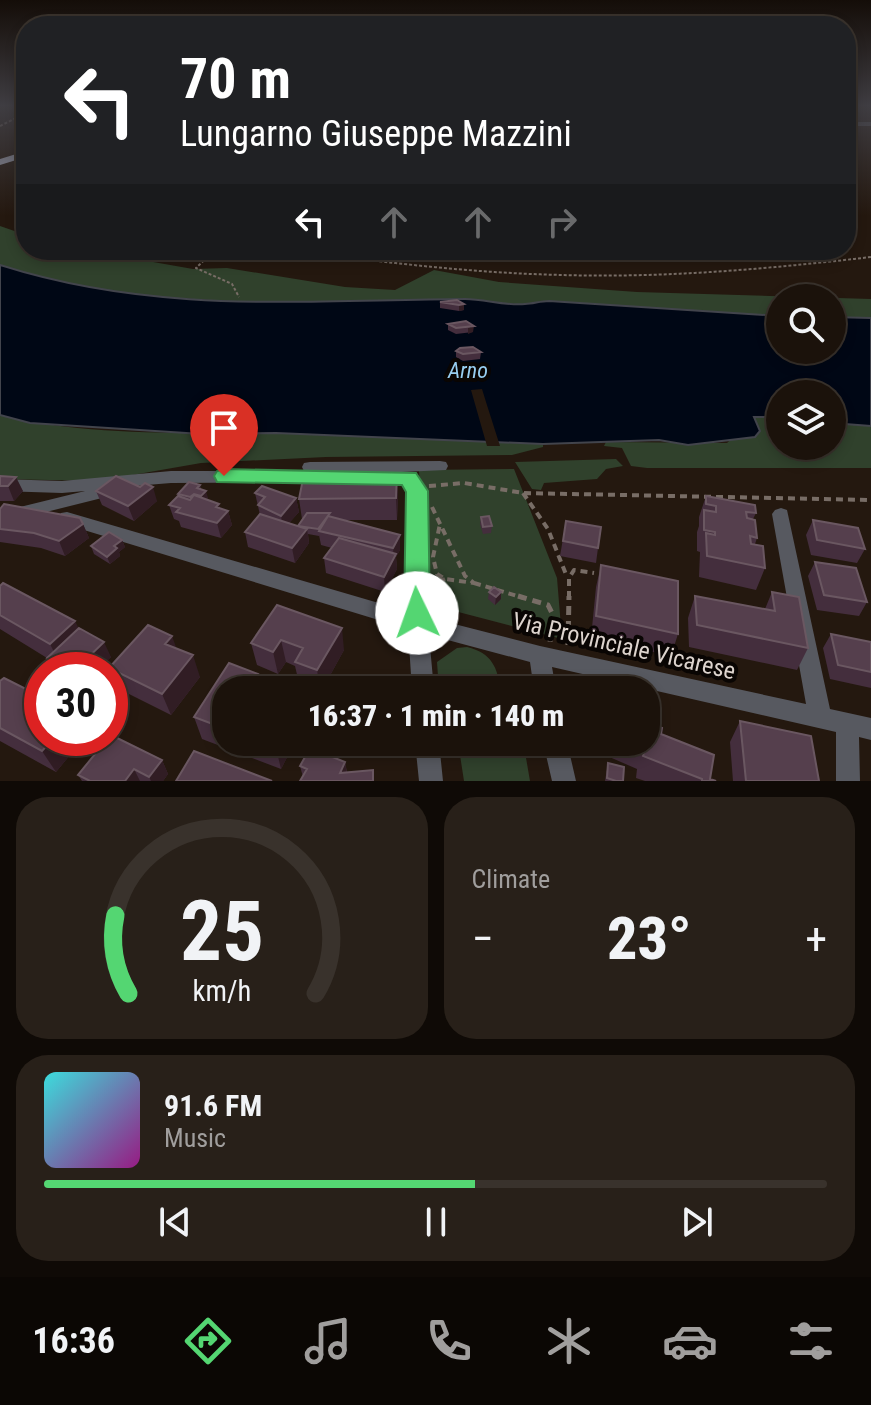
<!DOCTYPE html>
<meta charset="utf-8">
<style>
body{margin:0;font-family:"Roboto Condensed",sans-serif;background:#282019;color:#f1f3f6;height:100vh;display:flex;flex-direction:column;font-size:30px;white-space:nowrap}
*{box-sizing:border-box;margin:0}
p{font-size:26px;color:#a09e9d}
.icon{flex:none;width:44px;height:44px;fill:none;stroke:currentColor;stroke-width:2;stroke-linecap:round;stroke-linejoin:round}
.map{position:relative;height:781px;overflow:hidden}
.sheet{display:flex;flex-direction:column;gap:16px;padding:16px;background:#0f0a06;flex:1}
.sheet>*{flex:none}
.top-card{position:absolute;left:16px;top:16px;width:840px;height:244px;border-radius:32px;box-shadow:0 4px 12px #0003,0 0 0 2px #39322c;background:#202124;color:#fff;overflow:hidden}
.buttons{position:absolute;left:766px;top:284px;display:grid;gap:16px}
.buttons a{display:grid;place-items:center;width:80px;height:80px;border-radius:50%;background:#1b120b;box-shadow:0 4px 12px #0003,0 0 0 2px #39322c;font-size:40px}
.speed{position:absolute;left:24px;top:652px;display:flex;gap:16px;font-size:40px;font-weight:700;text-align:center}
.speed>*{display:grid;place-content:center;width:104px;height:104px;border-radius:50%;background:#1b120b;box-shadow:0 4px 12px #0003,0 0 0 2px #39322c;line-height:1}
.speed .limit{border:12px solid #d22;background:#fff;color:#111}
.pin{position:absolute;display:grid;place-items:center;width:68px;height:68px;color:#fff;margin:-82px -34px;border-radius:50% 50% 50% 0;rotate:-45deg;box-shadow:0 0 8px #0007}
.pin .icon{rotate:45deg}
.me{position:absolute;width:88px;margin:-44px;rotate:357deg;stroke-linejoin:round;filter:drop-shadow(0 0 6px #0008)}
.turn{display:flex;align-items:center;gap:28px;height:168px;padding:0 32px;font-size:36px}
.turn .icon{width:104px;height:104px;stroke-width:2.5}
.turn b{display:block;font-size:56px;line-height:68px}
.lanes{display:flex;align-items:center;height:76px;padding:0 32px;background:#0003;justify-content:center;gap:40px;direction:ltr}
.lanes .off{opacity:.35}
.big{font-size:60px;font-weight:800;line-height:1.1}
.sheet .card{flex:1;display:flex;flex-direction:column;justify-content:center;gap:12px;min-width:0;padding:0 28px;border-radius:32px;background:#282019}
.sheet .dial{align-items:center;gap:0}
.dial svg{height:208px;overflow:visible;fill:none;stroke:#39322c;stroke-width:7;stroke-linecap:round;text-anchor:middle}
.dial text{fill:#f1f3f6;stroke:none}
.song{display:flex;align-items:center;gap:24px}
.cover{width:96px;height:96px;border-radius:12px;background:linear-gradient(135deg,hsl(180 70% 55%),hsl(310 70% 35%))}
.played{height:8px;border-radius:4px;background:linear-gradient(90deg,#54d672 55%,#39322c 55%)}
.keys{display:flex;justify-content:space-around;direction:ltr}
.heat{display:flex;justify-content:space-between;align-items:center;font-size:44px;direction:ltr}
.sheet .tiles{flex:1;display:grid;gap:16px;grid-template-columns:1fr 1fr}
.card:last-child{grid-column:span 2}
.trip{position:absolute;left:212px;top:676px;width:448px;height:80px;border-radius:32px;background:#1b120b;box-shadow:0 4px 12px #0003,0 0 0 2px #39322c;font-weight:800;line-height:80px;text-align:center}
.tab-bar{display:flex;height:128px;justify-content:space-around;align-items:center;background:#0b0704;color:#a09e9d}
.tab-bar .icon{width:56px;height:56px}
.tab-bar .selected{color:#54d672}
.tab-bar b{font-size:36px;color:#f1f3f6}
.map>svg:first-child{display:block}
.green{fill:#30412c}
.water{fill:#000715;stroke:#42444c;stroke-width:2}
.pier{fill:#24180f}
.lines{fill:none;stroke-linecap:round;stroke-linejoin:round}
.path-far2{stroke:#786d66;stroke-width:2;stroke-dasharray:3 2;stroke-linecap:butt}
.path-far1{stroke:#786d66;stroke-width:4;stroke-dasharray:7 5;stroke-linecap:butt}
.path{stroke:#786d66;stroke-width:5;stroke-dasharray:9 6;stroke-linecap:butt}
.minor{fill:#575960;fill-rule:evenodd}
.major{fill:#9598a6;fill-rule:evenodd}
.wall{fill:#442e3d}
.shaded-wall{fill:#311d24}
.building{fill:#553f4d;stroke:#6a5761;stroke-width:2}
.route{fill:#54d672;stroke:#378b4a;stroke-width:2}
.labels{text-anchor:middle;stroke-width:8;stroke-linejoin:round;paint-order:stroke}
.water-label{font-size:22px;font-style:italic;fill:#98cef1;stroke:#090503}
.near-street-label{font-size:24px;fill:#ddd4ce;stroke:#090503}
</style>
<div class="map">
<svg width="871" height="781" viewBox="0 0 871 781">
<rect width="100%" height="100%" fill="#24180f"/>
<path class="green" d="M0 226 26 235V250L102 253 193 269 227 268 345 287 395 290 434 270 499 282 637 292 871 299V318L832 317V298H780V316L549 301 527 305 463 299 260 303 144 296 71 285 0 265Z
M0 415C85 436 186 433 274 433 363 434 453 440 543 444V447L512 455 326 457 201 463 98 481 0 479Z
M754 417H780V446H832V423L871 426V468H647L631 466 622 448 604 446 606 442 727 443Z
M616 459 623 466 606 469 597 479 544 483 541 490 532 489 515 462Z
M514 469 557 578 562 639 443 608C417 584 421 505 419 470Z
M467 647C492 653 497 667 501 690H439L437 662 457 648Z
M458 742H509L525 752 530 781H464Z"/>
<path class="water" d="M0 265C157 315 303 300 465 299 485 299 505 306 525 304 533 304 540 301 549 301L780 316V350H832V317L871 318V426L832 423V394H780V417H754L760 431 755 437 688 445 659 440 543 444 276 433 202 434 30 423 0 415Z"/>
<path class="pier" d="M482 389 486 402 500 446H487L471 390Z"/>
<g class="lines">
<path class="path-far2" d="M0 126 26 113
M215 250 196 268 232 284 239 297
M290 250C380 262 471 273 562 275 665 278 768 269 871 257"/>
<path class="path-far1" d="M429 486 464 483 523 493 871 500
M523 493 548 529 567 577
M432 507 465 576 474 583 445 579 437 574 433 557 440 524
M474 583 524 598
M430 585 445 579
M569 598V578L574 570 594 573"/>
<path class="path" d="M518 596 548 605 552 613 550 643
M568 645 569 596"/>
<path class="minor" d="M846 122H871V126H846Z
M440 461 446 462 448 466 446 470 402 472 414 474 425 491 424 583 427 617 540 646 806 704 772 514 775 510 781 508 787 510 830 709 871 718V740L859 737 860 781H836V732L552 667 556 690H534L530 662 429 635 434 690H412L408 629 61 523 58 518 61 513 67 512 406 611 404 583 409 491 403 483 374 479 372 475 374 472H329L331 476 329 480 323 482 171 483 110 488 112 492 110 496 26 517 20 515 17 511 20 507 85 491 62 493 0 491V479L62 481 171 471H304L302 467 304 463 310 462Z
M415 742H439L443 781H419Z
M543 742H567L576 781H552Z"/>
<path class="major" d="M26 151V157L0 165V159Z"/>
</g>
<path class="wall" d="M457 300 464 310 459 311 440 308V302Z
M466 321 473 332 456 334 448 330V324Z
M456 351 481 352 480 359 463 361 456 357Z
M0 476 23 491 14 501H0Z
M200 485 201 489 208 498 206 499 220 508 228 511 232 525 221 538 181 527 179 521 174 519 169 505 179 496 178 494Z
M140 487 157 501 134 521 102 505 96 491Z
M255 493 296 498 299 512 289 523 298 526 302 519 299 499 398 495 397 520H343L400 550 396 557 397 569 385 592 326 573 324 558 332 548 321 545 319 535V536L308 534 309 543 295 563 248 547 245 532 260 515Z
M706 496 756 513 753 519 757 538 755 544 765 568 756 590 699 577 700 552 697 551V532L699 526V517Z
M0 509 83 524 89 538 65 556 41 548 0 542Z
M481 517 492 526 491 533 483 534 480 524Z
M813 520 865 549 857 563 811 555 806 535Z
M566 521 598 548 596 563 560 556Z
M122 540 125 547 119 552 120 556 110 564 94 554 91 546Z
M815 562 867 602 859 616 817 610 808 576Z
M601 565 678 634 671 656 591 638 596 587Z
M0 586 79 628 111 657 97 670H54L47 658 0 629Z
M489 592 501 599 495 605 488 599Z
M772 592 808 648 797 670 689 647 688 618 695 596 765 609Z
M277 605 344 650 322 690H316L299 683 295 666 286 662 278 674 257 665 251 643Z
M831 634 871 642V688L830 679 823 648Z
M177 649 200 677 171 715 119 689 109 668Z
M229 663 258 674 262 690H226V742H295L281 769 202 739 194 717Z
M0 681 42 738H84L56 772 0 741Z
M740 721 819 781H733L730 742Z
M661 734 710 779 716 781H645L636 778 637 769 598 752 601 742H646Z
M162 760 168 774 163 781H82L78 775Z
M345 762 347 772 373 770 374 781H300L303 777 300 766Z
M608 763 623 781H605Z"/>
<path class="shaded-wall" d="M464 304V310L459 311V305Z
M474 326 473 332 468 334V328Z
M397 474 398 495 397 520 396 498Z
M16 477 23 491 14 501 8 486Z
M153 487 157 501 134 521 128 506Z
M206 491 208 498 203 503 201 496Z
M296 498 299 512 283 530 281 516Z
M219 504 222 517 228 511 232 525 221 538 217 523 216 507Z
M83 524 89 538 65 556 59 541Z
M307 529 309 543 295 563 292 548Z
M400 535V550L396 557 397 569 385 592 384 577 394 559 393 548Z
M122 540 125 547 119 552 120 556 110 564 107 557 114 546Z
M501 592V599L495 605 496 597Z
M75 621 86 643 61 666 50 644Z
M342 628 344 650 322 690H320L317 670Z
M172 636 180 658 165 644Z
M281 640 286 662 278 674 273 652Z
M104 642 111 657 97 670H75Z
M193 655 200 677 171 715 162 694Z
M258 674 262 690H249V689Z
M54 738H84L56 772 42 751Z
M279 742H295L281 769 276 748Z
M162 760 168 774 163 781H151L149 777Z
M345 762 348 781 340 773Z
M134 769 140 781H125Z"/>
<path class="building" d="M457 300 464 304 459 305 440 302Z
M466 321 474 326 456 328 448 324Z
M473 347 481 352 463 354 456 351 460 348Z
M304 474H397L396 498 299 499Z
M0 476 16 477 8 486H0Z
M116 476 140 487 145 483 153 487 128 506 96 491Z
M189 482 200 485 197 488 206 491 201 496 194 494 190 497 178 494Z
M262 486 296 498 281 516 258 505 265 497 255 493Z
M194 495 219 504 216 507 228 511 217 523 176 512 180 508 169 505 178 496 190 500Z
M706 496 755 505 756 513 746 512 747 518 755 520 757 538 750 536 751 544 763 546 765 568 707 556 706 533 715 535V532L704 530V510L716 512V506L706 504Z
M4 504 80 518 83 524 59 541 34 533 0 529V509Z
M307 513H330L318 529 298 526Z
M260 514 307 529 292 548 245 532Z
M328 516 400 535 393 548 319 531Z
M489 516 492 526 483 527 481 517Z
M813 520 858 528 865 549 817 540Z
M566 521 601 527 598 548 563 541Z
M109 532 122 540 114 546 117 548 107 557 91 546Z
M339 538 396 554 384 577 324 558Z
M815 562 856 568 867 602 824 595Z
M601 565 678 581V634L596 616Z
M3 583 75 621 50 644 0 615V586Z
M494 587 501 592 496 597 489 592Z
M772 592 799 597 808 648 697 625 695 596 775 611Z
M277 605 342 628 317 670 295 662 303 648 281 640 273 652 251 643Z
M148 625 172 636 165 644 193 655 162 694 109 668Z
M79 628 104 642 75 670H68L47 658Z
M831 634 871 642V672L838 665Z
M229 663 258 674 249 689 252 690H226V729L194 717Z
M4 678 42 697V738H54L42 751 0 728V681Z
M272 684 288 690H269Z
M740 721 811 736 819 781H746Z
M646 722 662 728 661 734 714 755 710 779 716 781H702V779L643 756 645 748 631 742H646Z
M111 735 162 760 149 777 134 769 125 781H90L78 775 108 738H110Z
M260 742H279L276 748Z
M310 748 345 762 340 773 373 770V781H300L307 769 300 766Z
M194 751 272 781H176Z
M608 763 624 767 623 781H616L607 778Z"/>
<linearGradient id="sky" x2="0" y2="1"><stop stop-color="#140d08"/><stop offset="0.49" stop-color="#3f3d42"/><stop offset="1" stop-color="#3f3d42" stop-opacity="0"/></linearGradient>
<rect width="871" height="216" fill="url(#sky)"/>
<path class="route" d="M224 469 416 473 428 491 430 613 426 621 417 624 408 621 404 613 406 492 402 485 217 482 214 476 217 471Z"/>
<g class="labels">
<g class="water-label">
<text x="468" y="378">Arno</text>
</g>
<g class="near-street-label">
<text transform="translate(624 646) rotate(13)" y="8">Via Provinciale Vicarese</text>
</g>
</g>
</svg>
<div class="buttons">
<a><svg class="icon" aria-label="search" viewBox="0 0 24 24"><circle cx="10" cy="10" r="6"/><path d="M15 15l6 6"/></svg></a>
<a><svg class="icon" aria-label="layers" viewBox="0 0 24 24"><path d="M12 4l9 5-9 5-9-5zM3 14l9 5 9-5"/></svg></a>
</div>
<div class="speed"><div class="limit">30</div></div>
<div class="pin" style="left:224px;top:476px;background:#d93025"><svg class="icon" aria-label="arrive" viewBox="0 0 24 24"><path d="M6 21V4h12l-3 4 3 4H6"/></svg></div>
<svg class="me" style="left:417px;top:613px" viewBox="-20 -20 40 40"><circle r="19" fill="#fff"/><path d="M0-13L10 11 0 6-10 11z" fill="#54d672"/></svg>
<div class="trip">16:37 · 1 min · 140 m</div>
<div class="top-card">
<div class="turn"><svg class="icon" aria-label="left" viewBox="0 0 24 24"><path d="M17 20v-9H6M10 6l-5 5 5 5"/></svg><div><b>70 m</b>Lungarno Giuseppe Mazzini</div></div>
<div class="lanes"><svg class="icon" aria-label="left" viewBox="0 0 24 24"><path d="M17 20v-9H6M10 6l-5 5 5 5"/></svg><svg class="icon off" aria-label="ahead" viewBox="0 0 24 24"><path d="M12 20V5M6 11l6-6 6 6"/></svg><svg class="icon off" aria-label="ahead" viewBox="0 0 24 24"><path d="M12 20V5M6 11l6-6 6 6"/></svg><svg class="icon off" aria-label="right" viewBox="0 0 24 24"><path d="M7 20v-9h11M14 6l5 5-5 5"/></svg></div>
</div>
</div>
<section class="sheet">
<div class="tiles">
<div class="card dial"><svg viewBox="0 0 100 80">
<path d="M14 69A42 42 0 1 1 86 69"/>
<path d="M14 69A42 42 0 0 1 9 39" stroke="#54d672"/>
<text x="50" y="56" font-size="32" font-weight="700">25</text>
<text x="50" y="72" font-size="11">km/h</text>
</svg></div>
<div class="card"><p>Climate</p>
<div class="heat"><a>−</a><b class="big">23°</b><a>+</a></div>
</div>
<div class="card">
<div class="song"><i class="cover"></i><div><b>91.6 FM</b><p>Music</p></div></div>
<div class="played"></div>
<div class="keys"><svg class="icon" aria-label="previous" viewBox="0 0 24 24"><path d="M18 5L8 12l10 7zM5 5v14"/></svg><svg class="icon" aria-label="pause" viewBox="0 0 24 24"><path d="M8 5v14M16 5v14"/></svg><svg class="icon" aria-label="next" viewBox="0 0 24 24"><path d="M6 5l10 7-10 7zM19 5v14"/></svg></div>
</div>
</div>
</section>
<nav class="tab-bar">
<b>16:36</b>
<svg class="icon selected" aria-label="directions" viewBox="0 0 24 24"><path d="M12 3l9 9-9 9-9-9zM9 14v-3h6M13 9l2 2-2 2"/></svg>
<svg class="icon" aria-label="music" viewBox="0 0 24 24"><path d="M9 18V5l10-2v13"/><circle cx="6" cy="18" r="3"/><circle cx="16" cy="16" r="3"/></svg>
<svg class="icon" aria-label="phone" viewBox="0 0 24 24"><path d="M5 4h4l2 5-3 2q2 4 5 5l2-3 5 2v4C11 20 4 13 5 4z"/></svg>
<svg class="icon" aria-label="climate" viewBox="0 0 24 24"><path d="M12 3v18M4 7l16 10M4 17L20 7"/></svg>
<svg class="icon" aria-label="car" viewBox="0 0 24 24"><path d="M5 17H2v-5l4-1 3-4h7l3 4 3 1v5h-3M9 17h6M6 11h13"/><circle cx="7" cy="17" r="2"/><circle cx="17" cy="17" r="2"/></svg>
<svg class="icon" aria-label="filters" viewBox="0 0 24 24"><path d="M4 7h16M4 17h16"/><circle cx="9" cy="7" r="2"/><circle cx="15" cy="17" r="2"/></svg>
</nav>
